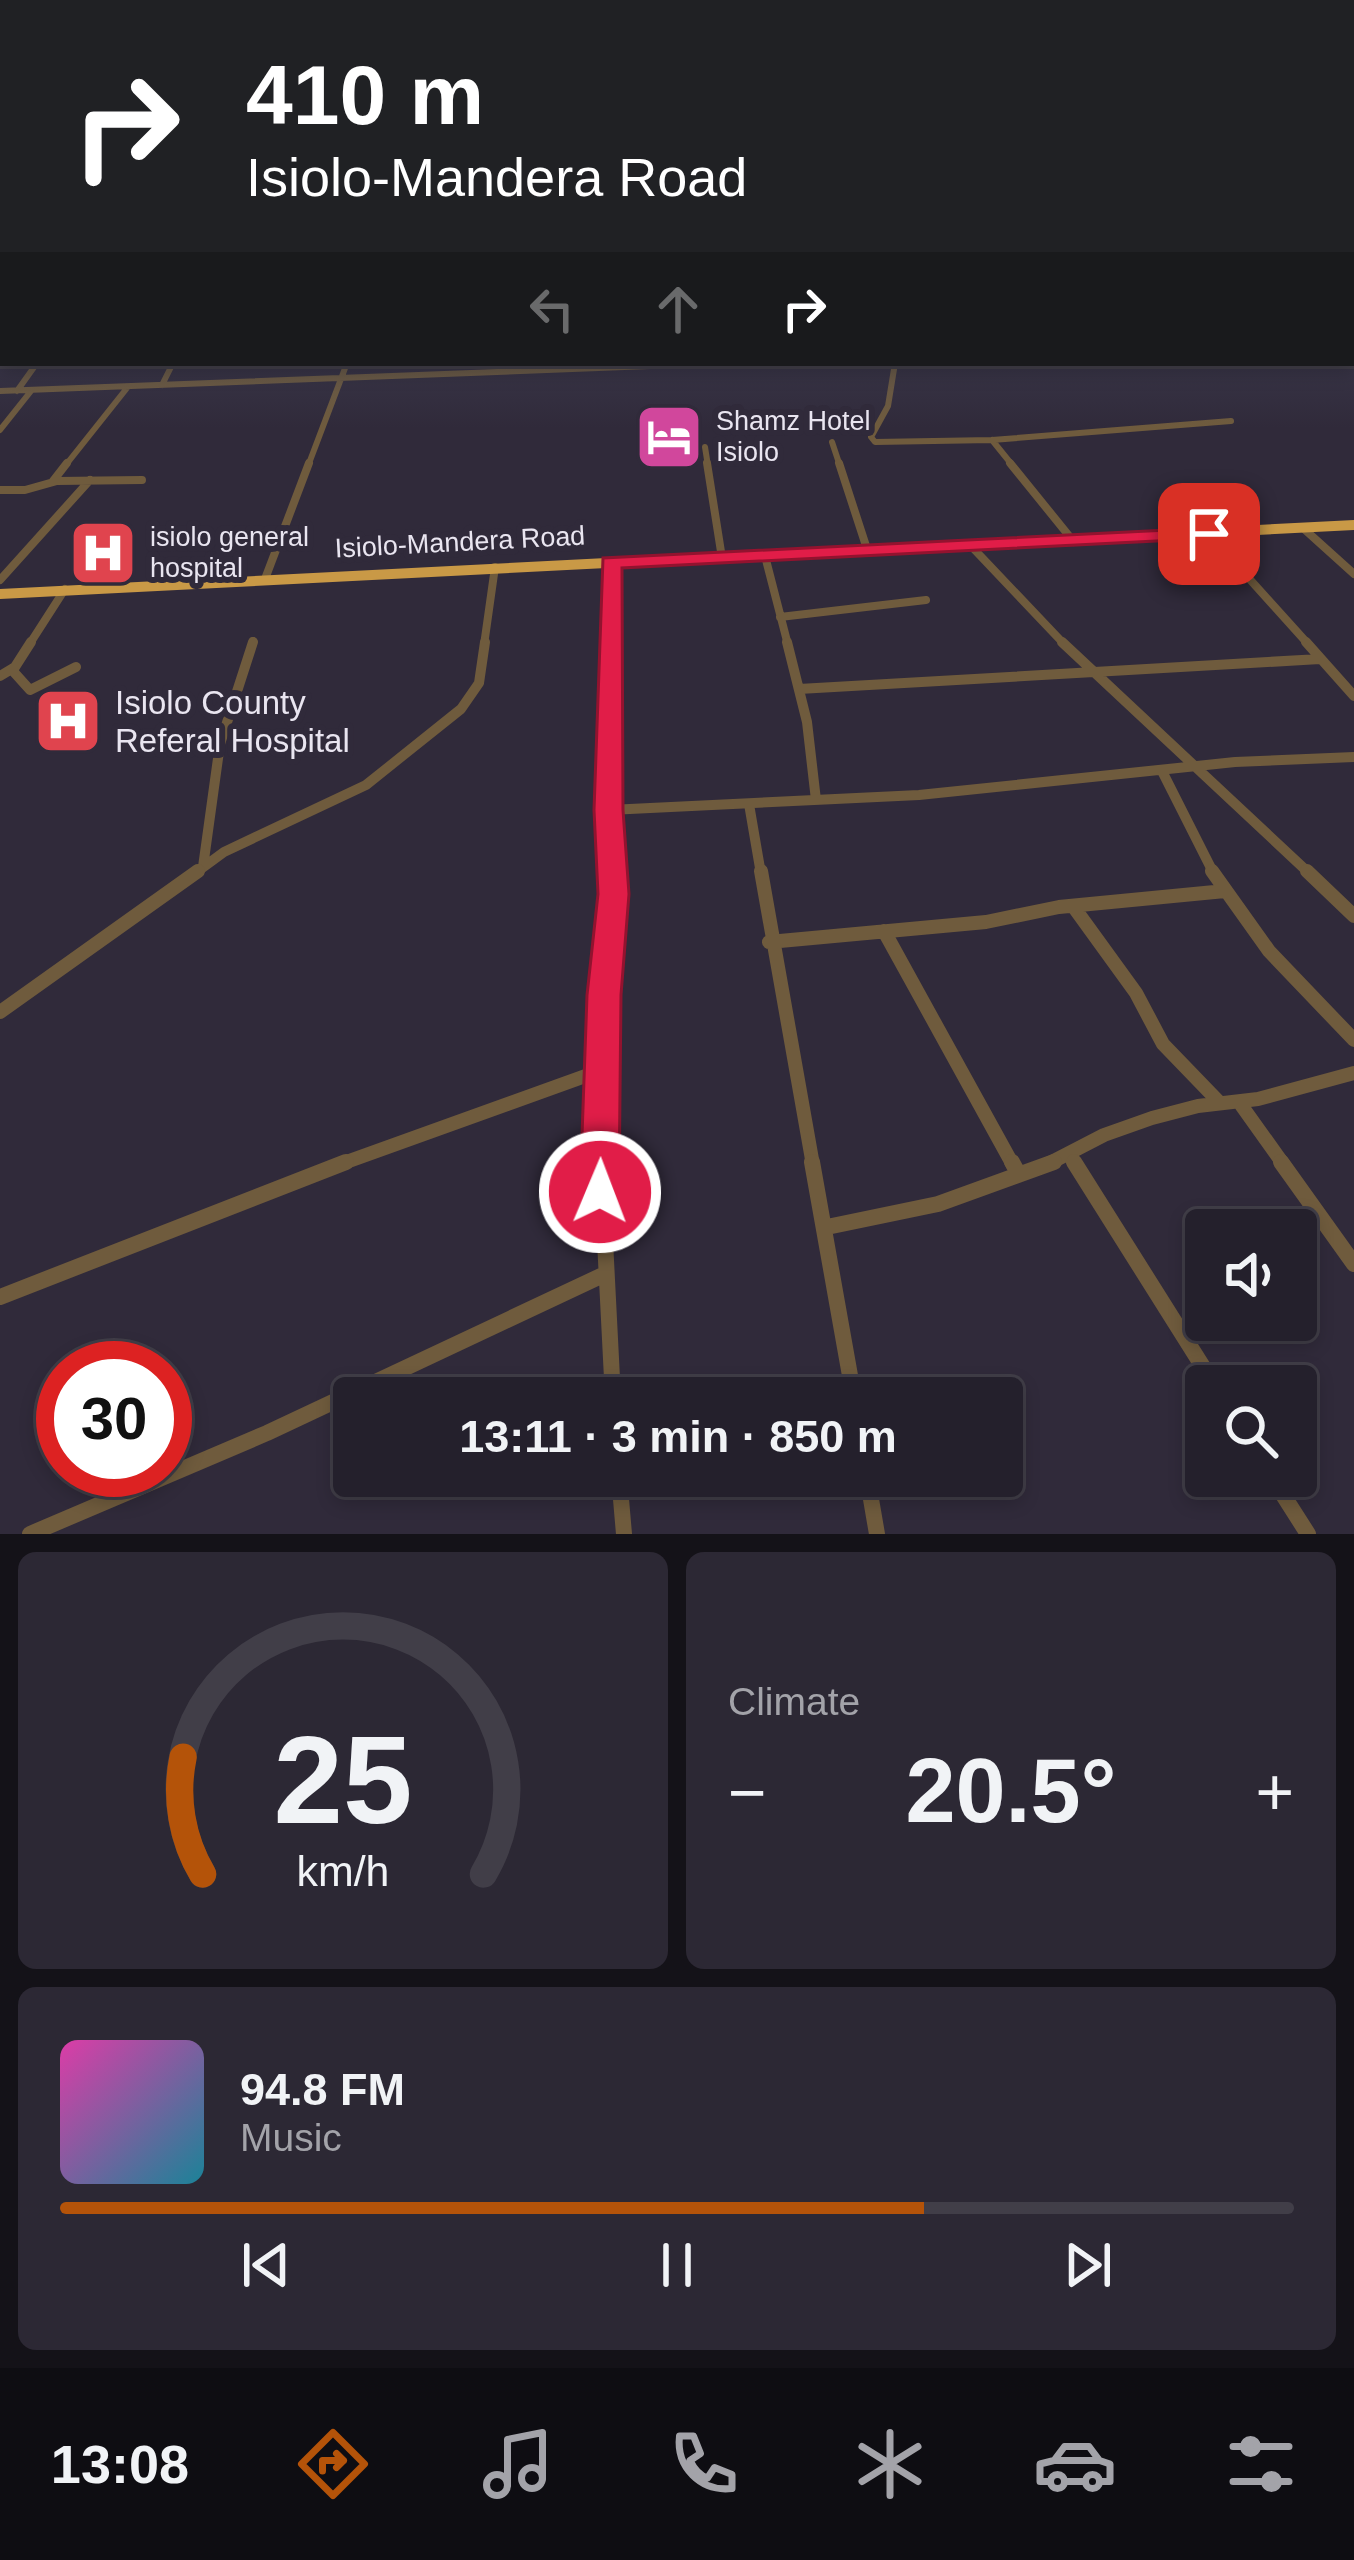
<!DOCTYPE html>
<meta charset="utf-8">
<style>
body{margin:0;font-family:Helvetica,sans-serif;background:#2c2834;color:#f1f3f6;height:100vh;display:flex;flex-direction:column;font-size:45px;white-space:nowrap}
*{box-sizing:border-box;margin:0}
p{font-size:39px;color:#a3a3a9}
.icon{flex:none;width:66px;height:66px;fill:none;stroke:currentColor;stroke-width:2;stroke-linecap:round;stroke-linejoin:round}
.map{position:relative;height:1534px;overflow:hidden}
.drawer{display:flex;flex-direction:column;gap:18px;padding:18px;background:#141218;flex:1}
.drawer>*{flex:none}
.banner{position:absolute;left:0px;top:0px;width:1356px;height:366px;box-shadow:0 6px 18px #0003,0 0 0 3px #413e48;background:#202124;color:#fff;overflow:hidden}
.tools{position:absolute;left:1185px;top:1209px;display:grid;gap:24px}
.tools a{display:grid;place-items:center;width:132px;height:132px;border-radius:12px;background:#24202c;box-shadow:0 6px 18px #0003,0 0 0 3px #413e48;font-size:60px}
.speed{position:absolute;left:36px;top:1341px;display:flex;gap:24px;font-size:60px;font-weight:700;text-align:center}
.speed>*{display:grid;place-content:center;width:156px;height:156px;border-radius:50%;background:#24202c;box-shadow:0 6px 18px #0003,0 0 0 3px #413e48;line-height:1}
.speed .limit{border:18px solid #d22;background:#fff;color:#111}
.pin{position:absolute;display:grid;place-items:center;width:102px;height:102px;color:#fff;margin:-51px;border-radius:24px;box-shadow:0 6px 18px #0006}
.me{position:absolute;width:132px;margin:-66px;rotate:1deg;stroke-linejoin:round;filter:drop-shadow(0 0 9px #0008)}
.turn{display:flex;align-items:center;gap:42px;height:252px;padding:0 48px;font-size:54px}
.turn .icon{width:156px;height:156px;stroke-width:2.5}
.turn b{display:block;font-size:84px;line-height:102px}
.lanes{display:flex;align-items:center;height:114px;padding:0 48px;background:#0003;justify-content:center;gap:60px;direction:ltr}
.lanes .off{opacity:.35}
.big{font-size:90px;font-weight:600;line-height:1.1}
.drawer .widget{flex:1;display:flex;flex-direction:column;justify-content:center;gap:18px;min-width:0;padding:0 42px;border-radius:18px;background:#2c2834}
.drawer .dial{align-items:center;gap:0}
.dial svg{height:312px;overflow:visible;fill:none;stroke:#413e48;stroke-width:7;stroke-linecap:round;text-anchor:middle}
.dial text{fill:#f1f3f6;stroke:none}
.song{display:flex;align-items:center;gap:36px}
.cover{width:144px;height:144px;border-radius:18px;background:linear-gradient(135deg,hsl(320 70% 55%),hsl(190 70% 35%))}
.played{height:12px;border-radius:6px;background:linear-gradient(90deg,#b45309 70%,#413e48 70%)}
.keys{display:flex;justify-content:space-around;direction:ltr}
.heat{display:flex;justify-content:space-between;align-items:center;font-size:66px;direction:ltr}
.drawer .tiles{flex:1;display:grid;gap:18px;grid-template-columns:1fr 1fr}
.widget:last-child{grid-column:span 2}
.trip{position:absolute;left:333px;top:1377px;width:690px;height:120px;border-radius:12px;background:#24202c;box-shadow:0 6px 18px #0003,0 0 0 3px #413e48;font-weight:600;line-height:120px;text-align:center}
.menu{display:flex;height:192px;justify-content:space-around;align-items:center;background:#0e0d12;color:#a3a3a9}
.menu .icon{width:84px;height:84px}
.menu .selected{color:#b45309}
.menu b{font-size:54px;color:#f1f3f6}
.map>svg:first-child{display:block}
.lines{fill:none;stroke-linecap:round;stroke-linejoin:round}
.street-far4{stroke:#6f5b3d;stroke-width:6}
.street-far3{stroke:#6f5b3d;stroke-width:8}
.street-far2{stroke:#6f5b3d;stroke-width:10}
.street-far1{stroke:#6f5b3d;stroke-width:14}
.street{stroke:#6f5b3d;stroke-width:16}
.highway{fill:#c99946;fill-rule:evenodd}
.route{fill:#e11d48;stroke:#92132f;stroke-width:3}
.labels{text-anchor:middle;stroke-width:12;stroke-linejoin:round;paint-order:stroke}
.far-poi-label{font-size:27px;fill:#e9e5f0;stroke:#302a3a;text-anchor:start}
.far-street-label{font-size:27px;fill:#e9e5f0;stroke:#302a3a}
.poi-label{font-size:33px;fill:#e9e5f0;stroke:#302a3a;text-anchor:start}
</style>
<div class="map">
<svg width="1354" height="1534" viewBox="0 0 1354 1534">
<rect width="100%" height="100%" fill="#302a3a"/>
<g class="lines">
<path class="street-far4" d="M895 363 888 406 871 437 875 442 992 440 1231 421
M162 385 173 363
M0 391 728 363
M17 391 37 363
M0 430 31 391
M992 440 1013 466
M832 442 840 466
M705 447 708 466
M65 466 127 388
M308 466 347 363"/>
<path class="street-far3" d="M707 463 722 558
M839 463 868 552
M1010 463 1074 542
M53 481 67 463
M0 490H25L57 481 142 480
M1303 528 1354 574
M1209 534 1309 645
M972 547 1065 645
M765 556 788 645
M265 579 309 463
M0 580 90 480
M780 617 926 600
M29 645 65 589
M252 645 253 641
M484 645 495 567
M610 645 611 562"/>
<path class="street-far2" d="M610 642 612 874
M787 642 807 722 816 800
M1062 642 1310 874
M1306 642 1354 696
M12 670 30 690 76 667
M0 676 15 667 31 642
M799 689 1320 659
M1163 773 1214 874
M749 804 761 874
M609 810 919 795 1235 762 1354 757
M203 867 220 744 253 642
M194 874 224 852 366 785 461 709 479 683 485 642"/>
<path class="street-far1" d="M761 871 813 1165
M1212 871 1269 951 1354 1040
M1307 871 1354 916
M1073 906 1136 993 1163 1044 1219 1102
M884 931 1013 1165
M769 942 986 922 1059 907 1225 891
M0 1012 198 871
M1239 1102 1284 1165
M1070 1156 1076 1165
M338 1165 602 1070
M601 1165 612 871
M1046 1165 1104 1135 1152 1118 1198 1106 1258 1099 1354 1073"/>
<path class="street" d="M601 1162 613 1398
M812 1162 854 1398
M1012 1162 1018 1173
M1074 1162 1215 1386
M1281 1162 1354 1264
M827 1227 938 1204 1054 1162
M0 1297 346 1162
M619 1476 624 1534
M867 1476 877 1534
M1271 1476 1308 1534
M30 1534 267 1433 603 1275"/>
<path class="highway" d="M1354 520V530L0 599V589Z"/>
</g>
<linearGradient id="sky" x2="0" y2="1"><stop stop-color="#1a1720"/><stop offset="0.5" stop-color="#484a60"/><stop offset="1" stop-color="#484a60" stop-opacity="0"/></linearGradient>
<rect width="1354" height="428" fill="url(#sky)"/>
<path class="route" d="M1209 528 1216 530V538L622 568 623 810 629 894 621 995 619 1192 614 1206 600 1212 586 1206 580 1192 587 995 598 894 594 810 603 558Z"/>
<defs>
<symbol id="hotel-square" viewBox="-11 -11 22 22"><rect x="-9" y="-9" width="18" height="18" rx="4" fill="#d1479c" stroke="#302a3a"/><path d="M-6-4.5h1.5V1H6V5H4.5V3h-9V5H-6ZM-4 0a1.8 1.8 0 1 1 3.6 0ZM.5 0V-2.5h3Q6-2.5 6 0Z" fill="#fff"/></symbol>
<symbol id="hospital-square" viewBox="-11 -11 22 22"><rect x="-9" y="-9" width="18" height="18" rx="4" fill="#e0444e" stroke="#302a3a"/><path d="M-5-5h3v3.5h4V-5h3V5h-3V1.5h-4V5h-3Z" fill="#fff"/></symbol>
</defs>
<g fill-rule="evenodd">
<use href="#hotel-square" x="631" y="399" width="76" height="76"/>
<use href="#hospital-square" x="65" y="515" width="76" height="76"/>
<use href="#hospital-square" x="30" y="683" width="76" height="76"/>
</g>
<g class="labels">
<g class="far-poi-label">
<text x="716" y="430">Shamz Hotel<tspan x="716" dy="31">Isiolo</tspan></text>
<text x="150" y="546">isiolo general<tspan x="150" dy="31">hospital</tspan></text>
</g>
<g class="far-street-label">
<text transform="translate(460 542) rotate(-3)" y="9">Isiolo-Mandera Road</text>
</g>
<g class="poi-label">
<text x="115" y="714">Isiolo County<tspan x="115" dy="38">Referal Hospital</tspan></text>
</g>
</g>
</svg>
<div class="tools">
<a><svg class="icon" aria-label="sound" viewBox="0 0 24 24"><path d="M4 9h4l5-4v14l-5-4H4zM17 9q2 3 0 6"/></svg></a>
<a><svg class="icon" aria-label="search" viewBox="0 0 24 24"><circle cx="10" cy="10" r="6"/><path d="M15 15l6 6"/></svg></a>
</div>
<div class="speed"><div class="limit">30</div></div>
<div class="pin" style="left:1209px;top:534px;background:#d93025"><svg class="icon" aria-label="arrive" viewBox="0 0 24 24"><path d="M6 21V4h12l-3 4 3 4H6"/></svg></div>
<svg class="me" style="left:600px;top:1192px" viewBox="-20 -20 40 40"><circle r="17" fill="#e11d48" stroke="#fff" stroke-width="3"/><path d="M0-11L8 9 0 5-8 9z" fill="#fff"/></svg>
<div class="trip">13:11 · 3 min · 850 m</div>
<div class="banner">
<div class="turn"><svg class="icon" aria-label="right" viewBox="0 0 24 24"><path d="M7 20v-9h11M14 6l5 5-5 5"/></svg><div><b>410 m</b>Isiolo-Mandera Road</div></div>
<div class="lanes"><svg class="icon off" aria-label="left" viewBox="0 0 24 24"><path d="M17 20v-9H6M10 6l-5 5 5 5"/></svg><svg class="icon off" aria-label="ahead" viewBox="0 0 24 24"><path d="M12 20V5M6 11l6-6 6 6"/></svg><svg class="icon" aria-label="right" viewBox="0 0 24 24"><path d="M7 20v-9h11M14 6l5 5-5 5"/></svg></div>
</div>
</div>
<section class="drawer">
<div class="tiles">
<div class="widget dial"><svg viewBox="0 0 100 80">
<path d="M14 69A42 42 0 1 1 86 69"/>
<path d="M14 69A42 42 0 0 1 9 39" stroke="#b45309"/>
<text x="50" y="56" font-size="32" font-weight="700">25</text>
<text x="50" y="72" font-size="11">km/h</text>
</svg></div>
<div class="widget"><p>Climate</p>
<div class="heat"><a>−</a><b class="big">20.5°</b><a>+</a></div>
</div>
<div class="widget">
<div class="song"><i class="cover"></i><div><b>94.8 FM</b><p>Music</p></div></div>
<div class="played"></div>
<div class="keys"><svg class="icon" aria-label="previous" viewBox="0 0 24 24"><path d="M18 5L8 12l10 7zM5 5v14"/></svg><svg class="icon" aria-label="pause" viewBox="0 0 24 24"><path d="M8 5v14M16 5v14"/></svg><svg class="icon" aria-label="next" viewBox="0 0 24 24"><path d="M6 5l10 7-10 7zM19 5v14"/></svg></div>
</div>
</div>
</section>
<nav class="menu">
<b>13:08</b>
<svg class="icon selected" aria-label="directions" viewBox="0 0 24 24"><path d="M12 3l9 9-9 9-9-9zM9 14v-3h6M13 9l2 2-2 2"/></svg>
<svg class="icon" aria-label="music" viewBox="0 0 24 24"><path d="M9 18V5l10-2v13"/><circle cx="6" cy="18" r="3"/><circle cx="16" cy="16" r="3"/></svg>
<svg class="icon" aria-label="phone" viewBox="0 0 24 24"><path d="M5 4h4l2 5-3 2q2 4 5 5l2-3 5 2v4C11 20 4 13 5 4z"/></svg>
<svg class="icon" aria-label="climate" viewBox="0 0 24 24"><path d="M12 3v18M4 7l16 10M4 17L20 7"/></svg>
<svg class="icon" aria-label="car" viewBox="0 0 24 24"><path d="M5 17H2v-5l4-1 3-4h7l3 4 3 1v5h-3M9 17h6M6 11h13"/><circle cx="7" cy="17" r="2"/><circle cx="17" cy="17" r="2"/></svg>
<svg class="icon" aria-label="filters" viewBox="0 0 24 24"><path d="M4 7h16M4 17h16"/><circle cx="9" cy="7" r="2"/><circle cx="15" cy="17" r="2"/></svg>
</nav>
